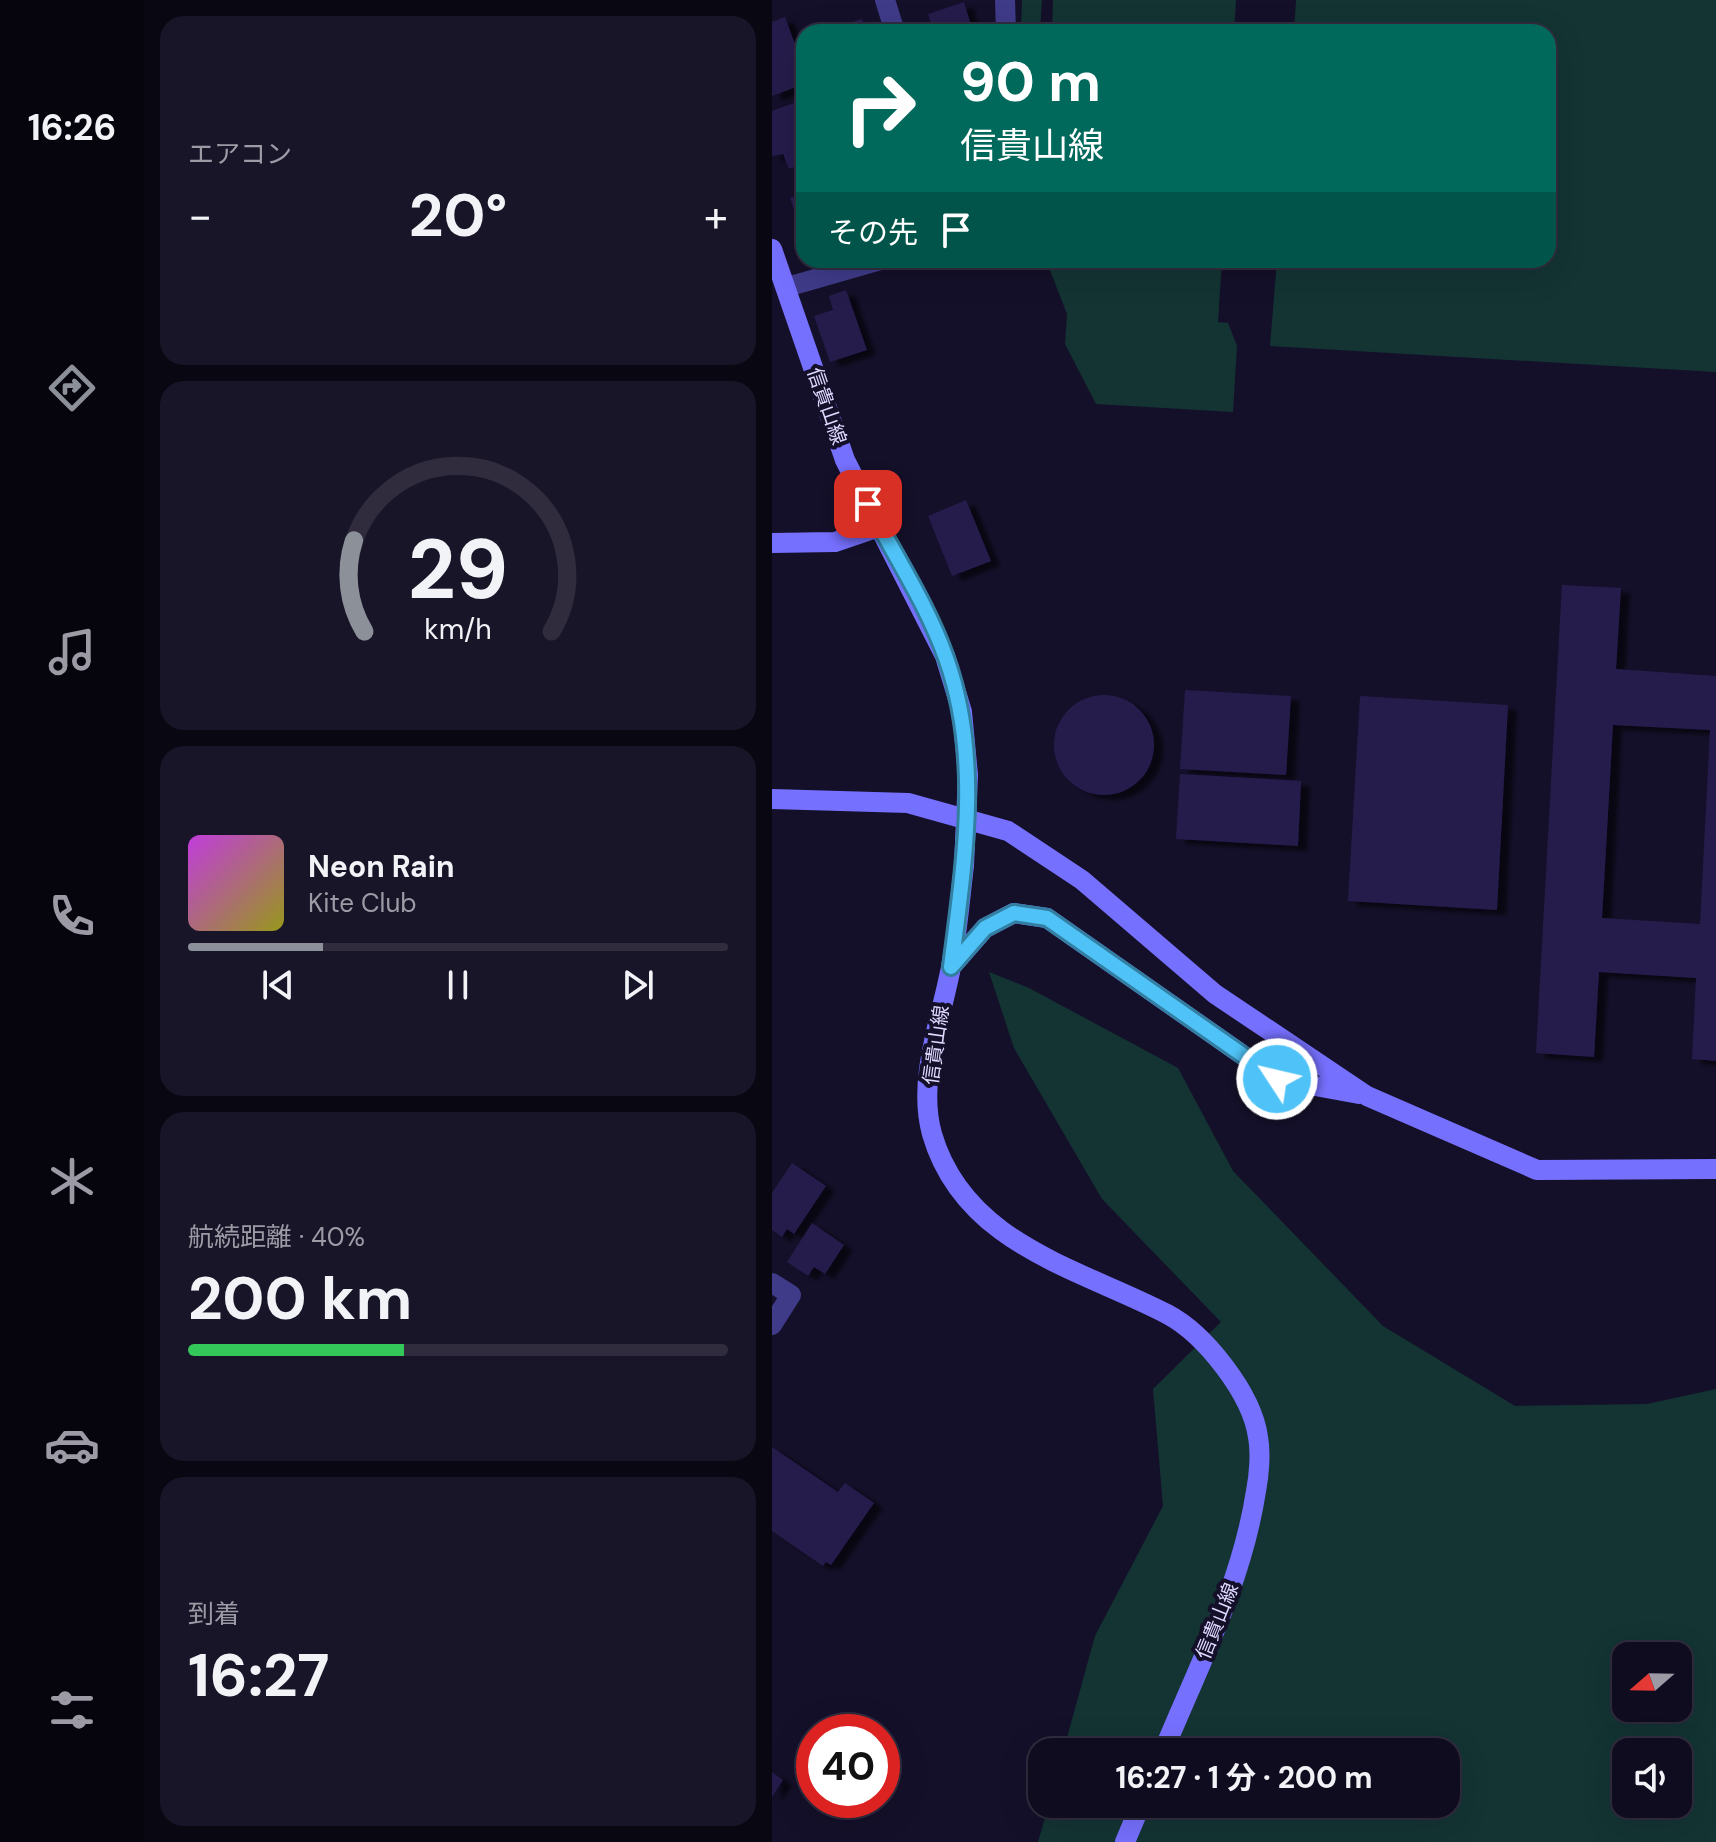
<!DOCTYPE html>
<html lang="ja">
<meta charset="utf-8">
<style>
body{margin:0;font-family:"DM Sans","Noto Sans JP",sans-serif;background:#191529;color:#f1f3f6;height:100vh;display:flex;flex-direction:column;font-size:30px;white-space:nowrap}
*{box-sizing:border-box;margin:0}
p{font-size:26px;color:#9c9ba5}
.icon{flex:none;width:44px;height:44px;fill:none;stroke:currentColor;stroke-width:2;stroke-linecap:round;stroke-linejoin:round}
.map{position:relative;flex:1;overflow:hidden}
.side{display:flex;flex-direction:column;gap:16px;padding:16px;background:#090712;width:628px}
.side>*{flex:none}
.guide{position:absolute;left:24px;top:24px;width:760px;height:244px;border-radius:24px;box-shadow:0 8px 32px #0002,0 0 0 2px #302c3e;background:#00695c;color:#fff;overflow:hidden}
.needle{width:52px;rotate:250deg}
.tools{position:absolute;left:840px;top:1642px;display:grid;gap:16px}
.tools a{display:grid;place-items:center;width:80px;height:80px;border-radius:16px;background:#100c20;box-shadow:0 8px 32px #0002,0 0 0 2px #302c3e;font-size:40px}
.speed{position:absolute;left:24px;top:1714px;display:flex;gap:16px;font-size:40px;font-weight:700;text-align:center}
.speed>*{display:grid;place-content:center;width:104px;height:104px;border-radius:50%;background:#100c20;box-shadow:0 8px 32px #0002,0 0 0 2px #302c3e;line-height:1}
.speed .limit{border:12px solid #d22;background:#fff;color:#111}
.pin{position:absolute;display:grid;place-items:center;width:68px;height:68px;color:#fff;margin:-34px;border-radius:16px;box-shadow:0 4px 12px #0006}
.me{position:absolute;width:88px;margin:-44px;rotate:305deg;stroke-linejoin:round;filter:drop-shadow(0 0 6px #0008)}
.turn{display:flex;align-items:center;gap:28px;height:168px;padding:0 32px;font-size:36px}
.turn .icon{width:104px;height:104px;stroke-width:2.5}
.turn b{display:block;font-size:56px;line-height:68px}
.then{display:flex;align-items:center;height:76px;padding:0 32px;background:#0003;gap:16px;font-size:30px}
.big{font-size:60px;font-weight:700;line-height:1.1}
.side .tile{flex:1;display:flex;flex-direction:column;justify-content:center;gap:12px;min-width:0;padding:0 28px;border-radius:24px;background:#191529}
.side .dial{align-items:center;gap:0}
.dial svg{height:208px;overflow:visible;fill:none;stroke:#302c3e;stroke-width:7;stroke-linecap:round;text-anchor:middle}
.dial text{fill:#f1f3f6;stroke:none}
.song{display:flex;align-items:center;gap:24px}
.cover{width:96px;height:96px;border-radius:12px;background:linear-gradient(135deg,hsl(290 70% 55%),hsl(60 70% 35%))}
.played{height:8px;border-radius:4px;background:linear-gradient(90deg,#8c9099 25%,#302c3e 25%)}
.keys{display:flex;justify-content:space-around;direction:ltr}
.heat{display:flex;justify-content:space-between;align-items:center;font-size:44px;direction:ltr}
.charge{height:12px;border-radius:6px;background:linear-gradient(90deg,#34c759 40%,#302c3e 0)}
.trip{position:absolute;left:256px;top:1738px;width:432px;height:80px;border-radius:24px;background:#100c20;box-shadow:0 8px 32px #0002,0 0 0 2px #302c3e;font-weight:700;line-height:80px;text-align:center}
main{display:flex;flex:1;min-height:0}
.dock{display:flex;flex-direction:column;width:144px;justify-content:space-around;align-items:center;background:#06050d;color:#9c9ba5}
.dock .icon{width:56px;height:56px}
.dock .on{color:#8c9099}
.dock b{font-size:36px;color:#f1f3f6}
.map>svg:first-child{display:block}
.green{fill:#133433;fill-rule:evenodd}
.building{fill:#261c4b;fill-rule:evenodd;filter:url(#shadow)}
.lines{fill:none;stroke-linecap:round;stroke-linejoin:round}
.street{stroke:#3f3b89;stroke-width:20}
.secondary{stroke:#7670ff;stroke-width:20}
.secondary-bridge{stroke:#7670ff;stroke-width:20}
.route-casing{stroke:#337fa1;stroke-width:20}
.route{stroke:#4fc3f7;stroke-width:14}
.labels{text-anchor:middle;stroke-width:8;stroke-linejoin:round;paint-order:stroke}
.street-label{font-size:20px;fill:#ded9ff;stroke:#15102a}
</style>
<main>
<nav class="dock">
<b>16:26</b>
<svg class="icon on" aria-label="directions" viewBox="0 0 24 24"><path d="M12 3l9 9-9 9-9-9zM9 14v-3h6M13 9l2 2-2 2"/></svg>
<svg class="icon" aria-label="music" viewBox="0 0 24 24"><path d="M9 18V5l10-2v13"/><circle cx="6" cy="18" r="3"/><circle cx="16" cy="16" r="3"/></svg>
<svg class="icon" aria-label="phone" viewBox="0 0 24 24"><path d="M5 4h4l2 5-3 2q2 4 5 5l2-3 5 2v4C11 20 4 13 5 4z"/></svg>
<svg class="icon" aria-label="climate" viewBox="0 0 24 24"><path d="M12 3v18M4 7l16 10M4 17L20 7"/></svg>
<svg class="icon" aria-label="car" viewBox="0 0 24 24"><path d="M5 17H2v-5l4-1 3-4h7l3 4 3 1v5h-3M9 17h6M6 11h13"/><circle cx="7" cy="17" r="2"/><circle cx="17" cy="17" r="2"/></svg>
<svg class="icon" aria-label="filters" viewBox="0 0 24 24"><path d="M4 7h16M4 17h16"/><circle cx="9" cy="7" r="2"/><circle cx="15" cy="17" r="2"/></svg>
</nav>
<section class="side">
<div class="tile"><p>エアコン</p>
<div class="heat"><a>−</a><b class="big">20°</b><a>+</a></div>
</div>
<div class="tile dial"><svg viewBox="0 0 100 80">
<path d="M14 69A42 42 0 1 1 86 69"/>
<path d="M14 69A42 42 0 0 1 10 34" stroke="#8c9099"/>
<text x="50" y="56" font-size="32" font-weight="700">29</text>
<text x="50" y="72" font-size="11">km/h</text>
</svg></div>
<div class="tile">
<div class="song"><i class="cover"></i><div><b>Neon Rain</b><p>Kite Club</p></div></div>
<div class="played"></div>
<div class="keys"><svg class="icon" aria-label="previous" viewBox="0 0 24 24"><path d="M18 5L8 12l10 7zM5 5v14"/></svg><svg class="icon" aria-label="pause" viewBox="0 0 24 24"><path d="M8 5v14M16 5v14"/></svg><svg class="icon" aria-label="next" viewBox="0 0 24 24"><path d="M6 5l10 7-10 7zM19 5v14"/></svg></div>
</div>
<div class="tile"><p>航続距離 · 40%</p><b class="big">200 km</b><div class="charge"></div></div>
<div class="tile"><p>到着</p><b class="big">16:27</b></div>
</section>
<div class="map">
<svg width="944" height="1842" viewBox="0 0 944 1842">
<defs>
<filter id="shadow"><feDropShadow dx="9" dy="5" stdDeviation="2" flood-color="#0009"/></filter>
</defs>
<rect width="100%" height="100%" fill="#15102a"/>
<path class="green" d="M250 0H270L268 32H249Z
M281 0H464L462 32H280Z
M524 0H944V372L498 346 505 260H776V32H522Z
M274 260H450L446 322 456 323 465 346 461 412 324 404 293 344 295 314Z
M217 972 257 988 406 1068 461 1171 611 1326 743 1406 875 1404 944 1389V1842H266L277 1804H674V1752H291L323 1636 391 1506 381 1389 449 1322 330 1199 242 1048ZM854 1656H906V1708H854ZM854 1752H906V1804H854Z"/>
<path class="building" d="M192 2 201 32H162L156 14Z
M13 17 32 69V84L0 96V22Z
M90 19 94 32H50V31Z
M22 103 32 128V164L17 169 11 154 0 156V111Z
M32 193V229L29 230 18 198Z
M74 290 95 350 58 362 42 316 61 310 57 296Z
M194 500 219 561 180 576 156 516Z
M790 585 849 588 844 669 944 676V1061L920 1059 924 978 827 972 822 1057 764 1053ZM841 725 938 730 928 924 830 918Z
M413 690 519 696 514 775 408 769Z
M282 745a50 50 0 1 1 100 0a50 50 0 1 1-100 0Z
M588 696 736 705 725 910 576 901Z
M408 774 529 781 526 846 404 839Z
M20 1163 54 1186 22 1234 15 1229 10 1237 0 1230V1193Z
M40 1223 72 1245 53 1274 42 1267 36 1276 15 1262Z
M0 1447 66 1492 73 1483 102 1503 59 1565 54 1562 51 1566 0 1531Z
M0 1772 11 1780 0 1797Z"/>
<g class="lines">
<path class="street" d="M113 0 123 32
M233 0 234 32
M15 287 109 260
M0 1283 19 1295 0 1325"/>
<path class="secondary" d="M0 249 73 460 173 656 190 712 196 775
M0 543 63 542 107 527
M0 799 136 803 236 831 310 880 443 994 595 1096 765 1170 944 1169
M192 865C188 899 185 934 179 967 169 1020 145 1080 160 1134 192 1244 306 1268 395 1314 433 1334 480 1394 486 1437 489 1453 487 1476 484 1491 470 1583 426 1667 391 1752
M179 967 213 928 242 913 275 918 505 1079 587 1094
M353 1842 369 1804"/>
<path class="secondary-bridge" d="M192 865 196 775"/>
</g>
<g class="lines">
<defs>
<path id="route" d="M96 504C122 555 155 604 174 658 210 758 192 864 179 967L213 928 242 913 275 918 505 1079"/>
</defs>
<use href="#route" class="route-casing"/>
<use href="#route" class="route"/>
</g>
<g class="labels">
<g class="street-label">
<text transform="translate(55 406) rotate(71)" y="7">信貴山線</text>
<text transform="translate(164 1045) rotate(-82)" y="7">信貴山線</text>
<text transform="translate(445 1621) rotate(-68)" y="7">信貴山線</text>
</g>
</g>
</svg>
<div class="tools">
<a><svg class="needle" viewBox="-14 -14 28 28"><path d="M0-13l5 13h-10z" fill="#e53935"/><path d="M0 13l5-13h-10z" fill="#9c9ba5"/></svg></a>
<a><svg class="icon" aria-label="sound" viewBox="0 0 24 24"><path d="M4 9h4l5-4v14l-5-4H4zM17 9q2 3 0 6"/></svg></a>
</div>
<div class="speed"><div class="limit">40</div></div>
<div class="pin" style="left:96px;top:504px;background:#d93025"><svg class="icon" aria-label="arrive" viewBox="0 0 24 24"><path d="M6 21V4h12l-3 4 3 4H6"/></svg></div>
<svg class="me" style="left:505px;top:1079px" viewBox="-20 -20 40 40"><circle r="17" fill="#4fc3f7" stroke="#fff" stroke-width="3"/><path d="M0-11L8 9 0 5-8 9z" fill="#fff"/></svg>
<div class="trip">16:27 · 1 分 · 200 m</div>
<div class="guide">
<div class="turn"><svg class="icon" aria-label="right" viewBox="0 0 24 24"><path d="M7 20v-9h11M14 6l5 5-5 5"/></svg><div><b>90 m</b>信貴山線</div></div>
<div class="then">その先<svg class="icon" aria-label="arrive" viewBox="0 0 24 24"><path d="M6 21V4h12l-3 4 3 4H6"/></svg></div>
</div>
</div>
</main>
